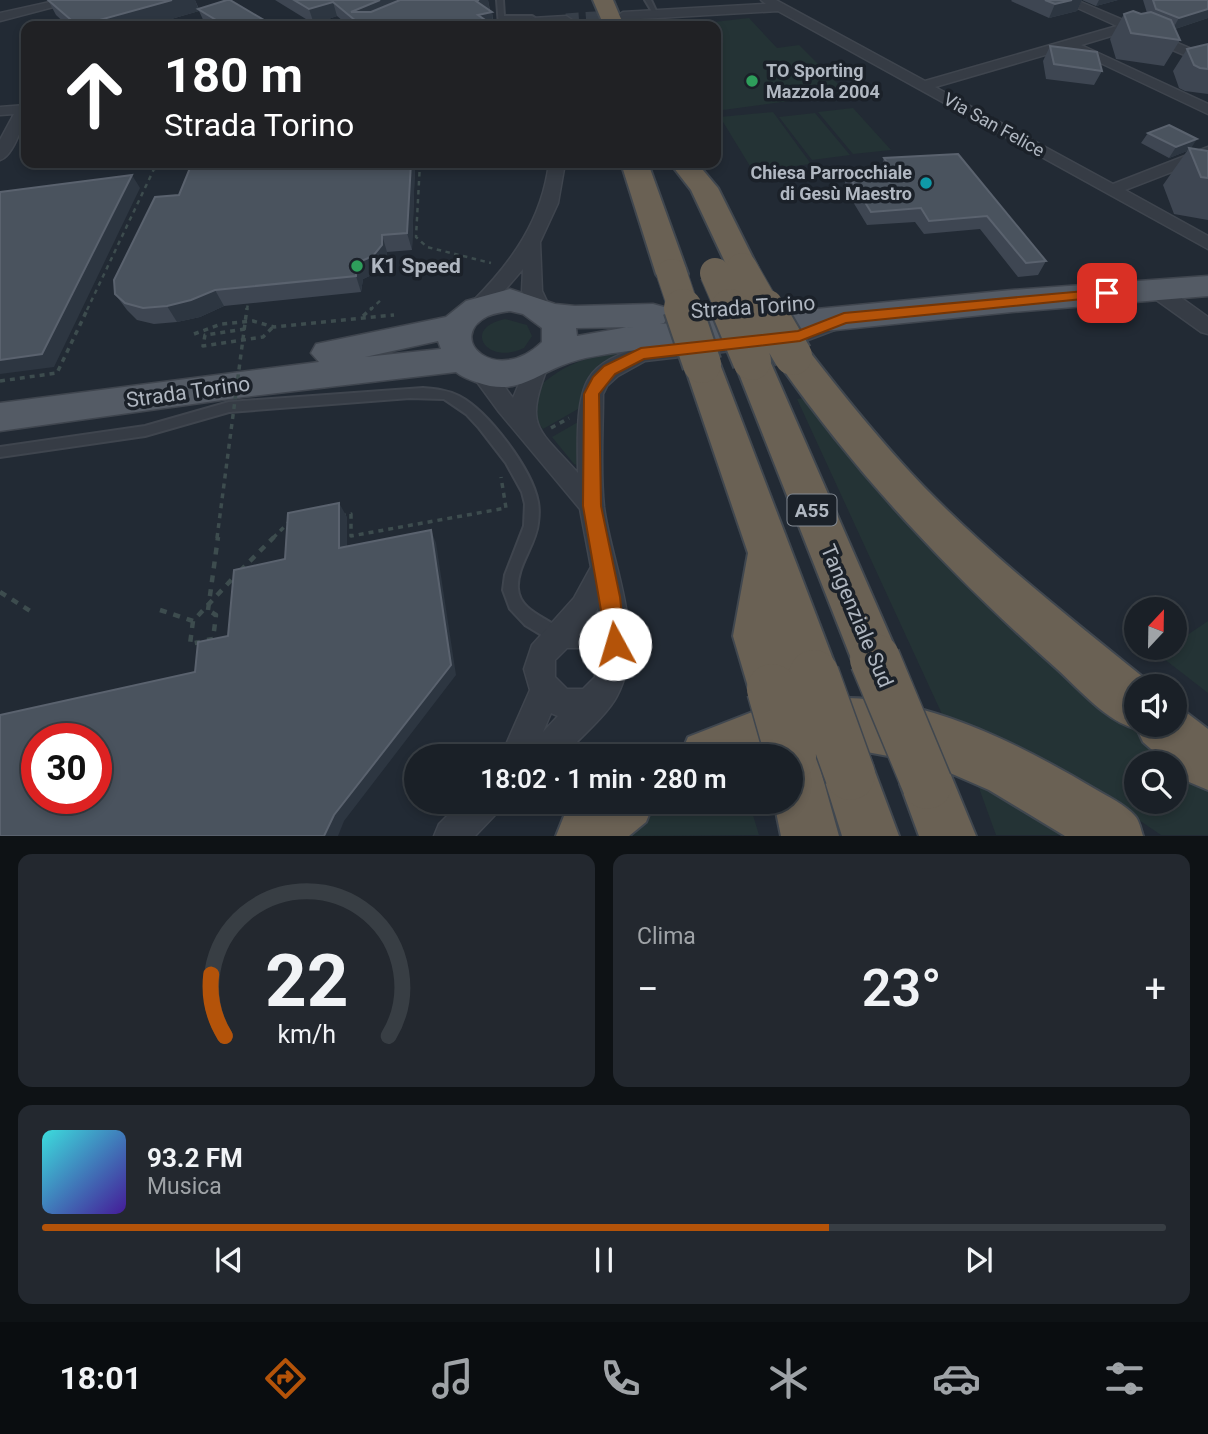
<!DOCTYPE html>
<html lang="it">
<meta charset="utf-8">
<style>
body{margin:0;font-family:Roboto,sans-serif;background:#23282f;color:#f1f3f6;height:100vh;display:flex;flex-direction:column;font-size:26px;white-space:nowrap}
*{box-sizing:border-box;margin:0}
p{font-size:23px;color:#9fa3a7}
.icon{flex:none;width:38px;height:38px;fill:none;stroke:currentColor;stroke-width:2;stroke-linecap:round;stroke-linejoin:round}
.map{position:relative;height:836px;overflow:hidden}
.details{display:flex;flex-direction:column;gap:18px;padding:18px;background:#0e1215;flex:1}
.details>*{flex:none}
.top-card{position:absolute;left:21px;top:21px;width:700px;height:147px;border-radius:14px;box-shadow:0 4px 10px #0003,0 0 0 2px #383e44;background:#202124;color:#fff;overflow:hidden}
.needle{width:46px;rotate:22deg}
.tools{position:absolute;left:1124px;top:597px;display:grid;gap:14px}
.tools a{display:grid;place-items:center;width:63px;height:63px;border-radius:50%;background:#1a2027;box-shadow:0 4px 10px #0003,0 0 0 2px #383e44;font-size:35px}
.speed{position:absolute;left:21px;top:723px;display:flex;gap:14px;font-size:35px;font-weight:700;text-align:center}
.speed>*{display:grid;place-content:center;width:91px;height:91px;border-radius:50%;background:#1a2027;box-shadow:0 4px 10px #0003,0 0 0 2px #383e44;line-height:1}
.speed .limit{border:10px solid #d22;background:#fff;color:#111}
.pin{position:absolute;display:grid;place-items:center;width:60px;height:60px;color:#fff;margin:-30px;border-radius:14px;box-shadow:0 4px 10px #0006}
.me{position:absolute;width:77px;margin:-38px;rotate:354deg;stroke-linejoin:round;filter:drop-shadow(0 0 5px #0008)}
.turn{display:flex;align-items:center;gap:24px;height:147px;padding:0 28px;font-size:32px}
.turn .icon{width:91px;height:91px;stroke-width:2.5}
.turn b{display:block;font-size:49px;line-height:60px}
.big{font-size:52px;font-weight:600;line-height:1.1}
.details .tile{flex:1;display:flex;flex-direction:column;justify-content:center;gap:10px;min-width:0;padding:0 24px;border-radius:14px;background:#23282f}
.details .dial{align-items:center;gap:0}
.dial svg{height:182px;overflow:visible;fill:none;stroke:#383e44;stroke-width:7;stroke-linecap:round;text-anchor:middle}
.dial text{fill:#f1f3f6;stroke:none}
.song{display:flex;align-items:center;gap:21px}
.cover{width:84px;height:84px;border-radius:10px;background:linear-gradient(135deg,hsl(180 70% 55%),hsl(260 70% 35%))}
.played{height:7px;border-radius:4px;background:linear-gradient(90deg,#b45309 70%,#383e44 70%)}
.keys{display:flex;justify-content:space-around;direction:ltr}
.heat{display:flex;justify-content:space-between;align-items:center;font-size:38px;direction:ltr}
.details .tiles{flex:1;display:grid;gap:18px;grid-template-columns:1fr 1fr}
.tile:last-child{grid-column:span 2}
.trip{position:absolute;left:404px;top:744px;width:399px;height:70px;border-radius:35px;background:#1a2027;box-shadow:0 4px 10px #0003,0 0 0 2px #383e44;font-weight:600;line-height:70px;text-align:center}
.tabs{display:flex;height:112px;justify-content:space-around;align-items:center;background:#0a0d10;color:#9fa3a7}
.tabs .icon{width:49px;height:49px}
.tabs .on{color:#b45309}
.tabs b{font-size:32px;color:#f1f3f6}
.map>svg:first-child{display:block}
.green{fill:#243335;fill-rule:evenodd}
.lines{fill:none;stroke-linecap:round;stroke-linejoin:round}
.street-tunnel{stroke:#373f49;stroke-width:13;stroke-dasharray:13 7;stroke-linecap:butt}
.lane-casing{stroke:#3f454e;stroke-width:4}
.street-casing{stroke:#3f454e;stroke-width:3}
.primary-casing{stroke:#3f454e;stroke-width:3}
.highway-casing{stroke:#40474f;stroke-width:4}
.path-far2{stroke:#3d4c4e;stroke-width:2.5;stroke-dasharray:4.5 4.5;stroke-linecap:butt}
.path-far1{stroke:#3d4c4e;stroke-width:3.5;stroke-dasharray:5 5;stroke-linecap:butt}
.path{stroke:#3d4c4e;stroke-width:4.5;stroke-dasharray:7 7;stroke-linecap:butt}
.lane{fill:#363c45;fill-rule:evenodd}
.street{fill:#363c45;fill-rule:evenodd}
.primary{fill:#545b65;fill-rule:evenodd}
.highway{fill:#6a6154;fill-rule:evenodd}
.highway-bridge-far2-casing{stroke:#40474f;stroke-width:32;stroke-linecap:butt}
.highway-bridge-far1-casing{stroke:#40474f;stroke-width:42;stroke-linecap:butt}
.highway-bridge-casing{stroke:#40474f;stroke-width:53;stroke-linecap:butt}
.path-bridge-far2{stroke:#3d4c4e;stroke-width:2.5;stroke-dasharray:4.5 4.5;stroke-linecap:butt}
.path-bridge-far1{stroke:#3d4c4e;stroke-width:3.5;stroke-dasharray:5 5;stroke-linecap:butt}
.path-bridge{stroke:#3d4c4e;stroke-width:4.5;stroke-dasharray:7 7;stroke-linecap:butt}
.highway-bridge-far2{stroke:#6a6154;stroke-width:30}
.highway-bridge-far1{stroke:#6a6154;stroke-width:38}
.highway-bridge{stroke:#6a6154;stroke-width:50}
.wall{fill:#3e4652}
.shaded-wall{fill:#2d3641}
.building{fill:#4a535e;stroke:#5a626e;stroke-width:2;fill-rule:evenodd}
.route{fill:#b45309;stroke:#753606;stroke-width:2}
.leisure-dot{fill:#2e9e5b;stroke:#1b2129;stroke-width:2.5}
.culture-dot{fill:#0f9aa8;stroke:#1b2129;stroke-width:2.5}
.labels{text-anchor:middle;stroke-width:7;stroke-linejoin:round;paint-order:stroke}
.far-poi-label{font-size:18px;font-weight:bold;fill:#b0b7c1;stroke:#1b2129;text-anchor:start}
.far-street-label{font-size:18px;fill:#b0b7c1;stroke:#1b2129}
.shield{fill:#1b2129;stroke:#838a93;stroke-width:2}
.shield-label{font-size:19px;font-weight:bold;fill:#b0b7c1}
.poi-label{font-size:21px;font-weight:bold;fill:#b0b7c1;stroke:#1b2129;text-anchor:start}
.street-label{font-size:21px;fill:#b0b7c1;stroke:#1b2129}
</style>
<div class="map">
<svg width="1208" height="836" viewBox="0 0 1208 836">
<rect width="100%" height="100%" fill="#222a34"/>
<path class="green" d="M749 18 777 48 799 45 847 93 723 110 716 100V26H679Z
M853 108 891 150 853 154 818 112Z
M773 112 811 164 753 171 720 117Z
M815 113 850 155 812 160 779 117Z
M505 319 527 325 532 336 524 348C487 366 461 328 505 319Z
M629 350 631 352 585 405 543 429 535 419V390C567 361 588 357 629 350Z
M805 398 941 557 1208 786V835H1161L1127 812 947 725 797 399ZM1136 763H1174V802H1136Z
M585 418 579 466 574 464 552 437Z
M1208 621V693L1159 655 1174 648V644Z
M974 774 1086 835H996Z
M665 802H749L759 835 617 836 643 814Z"/>
<g class="lines">
<path class="street-tunnel" d="M566 20 623 16"/>
<defs>
<path id="lane" d="M497 0H503L504 16H532L535 18 532 20H505V26H499Z
M645 0H651L658 15H654Z
M423 388C435 389 447 390 459 396 488 411 532 469 538 502 539 508 539 516 538 523 536 545 516 567 518 589 520 615 558 619 566 637L563 642 558 645 525 625 510 609 503 590 505 575 524 526 525 504 522 492 506 463 479 428 466 414 444 399 410 398 229 412 145 436 0 457V447L145 426 229 402Z"/>
<path id="street" d="M59 0H80L0 21V13Z
M761 0H776L925 81 1117 26 1060 0H1076L1208 56V65L1128 31 1081 45 1208 104V114L1069 48 935 87 1113 184 1208 147V158L1125 190 1208 236V249L778 11 623 20 617 16 623 12 766 4Z
M566 16 572 20 570 23 532 26 526 22 532 18Z
M26 105C26 119 14 156 0 160V140L14 114 0 115V107Z
M549 163H565L558 203 540 242 542 291 549 306 546 311H532L522 291 523 269 486 312H472L469 307 472 302C512 262 542 220 549 163Z
M1155 283 1162 284 1208 317V334L1201 332 1148 294 1145 289 1148 284Z
M838 314 845 316 848 321 845 326 800 343 645 361 618 376 607 386 603 394C603 431 600 470 604 507 612 568 648 637 617 696 608 714 578 740 563 756H501L530 690 524 669 532 645 574 598 591 567 580 509 499 412 469 371 472 365C491 360 502 385 513 398L529 360 537 358 545 360 548 366C524 428 537 427 578 473 578 446 575 400 589 378 619 330 746 342 798 329 812 325 824 318 838 314ZM598 608 600 627 589 622ZM567 648H583L595 660V677L583 689H567L555 677V660ZM551 713 558 716 543 732Z
M461 802H500L496 814 475 836H434L439 824Z"/>
<path id="primary" d="M1208 276V296L1012 312 628 351C606 354 584 357 563 365 530 378 515 396 476 382 468 379 462 377 456 372L243 397 0 431V403L319 362 311 353 316 344 446 317 466 301 510 289 555 304 575 306 653 304 664 307 669 315 664 323 660 324 1012 290ZM510 311 523 314 542 328V342C496 387 444 338 488 316 495 313 503 312 510 311ZM628 327 577 336 576 328 635 327ZM438 341 441 349 365 357Z"/>
<path id="highway" d="M593 0H613L624 26H604Z
M621 163H648L688 274 683 281 672 284 661 281 656 274Z
M670 163H697L718 188 758 268 753 275 742 278 731 275 691 190Z
M793 343 806 347C843 395 881 442 923 486 994 559 1075 622 1154 686H1136V724H1174V703L1208 729V790L1189 782 1174 770V763H1167L1143 742 1137 729C1107 722 1080 690 1057 669 952 576 861 480 780 365L775 356 780 347Z
M752 348 765 352 770 361 900 659 892 676 875 684 858 676 734 361 739 352Z
M702 351 715 355 720 364 839 675 832 693 819 698C840 697 862 698 883 701 958 713 1031 751 1095 789 1107 796 1126 805 1135 816 1139 820 1141 830 1143 836H1065L989 790 950 773 976 836H919L900 784 908 765 915 761 856 750 869 756 899 836H842L823 775 831 756 846 749H843L815 750 839 836H781L774 802H791V756H680L688 737 760 709 754 707 733 636 748 553 684 364 689 355ZM796 693 810 698 792 701Z
M582 802H654L646 822 629 836H556L564 816Z"/>
</defs>
<use href="#lane" class="lane-casing"/>
<use href="#street" class="street-casing"/>
<use href="#primary" class="primary-casing"/>
<use href="#highway" class="highway-casing"/>
<path class="path-far2" d="M420 163 416 237 427 247 491 263
M87 310 154 169 194 166
M370 310 382 299"/>
<path class="path-far1" d="M363 316 372 308
M245 329 205 335 203 346 263 337 273 327
M194 334 221 324 253 321 274 327 394 315
M0 381 57 373 88 308
M551 428 569 418
M341 516 351 514V536L506 508 501 477
M273 538 289 522"/>
<path class="path" d="M240 571 274 537
M0 592 35 614
M160 610 193 621 235 576
M193 621 190 644 200 642
M207 640 213 639 216 615 208 610"/>
<use href="#lane" class="lane"/>
<use href="#street" class="street"/>
<use href="#primary" class="primary"/>
<use href="#highway" class="highway"/>
<defs>
<path id="highway-bridge-far2" d="M742 268 766 310
M715 273 731 310
M672 274 684 310"/>
<path id="highway-bridge-far1" d="M683 308 702 364
M730 308 752 361
M765 308 793 356"/>
<path id="highway-bridge" d="M875 659 927 784
M814 675 850 775
M772 689 791 756"/>
</defs>
<use href="#highway-bridge-far2" class="highway-bridge-far2-casing"/>
<use href="#highway-bridge-far1" class="highway-bridge-far1-casing"/>
<use href="#highway-bridge" class="highway-bridge-casing"/>
<path class="path-bridge-far2" d="M247 310 248 303"/>
<path class="path-bridge-far1" d="M217 538 247 308"/>
<path class="path-bridge" d="M208 610 218 537"/>
<use href="#highway-bridge-far2" class="highway-bridge-far2"/>
<use href="#highway-bridge-far1" class="highway-bridge-far1"/>
<use href="#highway-bridge" class="highway-bridge"/>
</g>
<path class="wall" d="M48 0H195L199 9 274 26H206L199 11 147 26H68L56 15Z
M275 0H488L490 10 492 12 494 26H349L337 16 314 24Z
M1012 0H1082L1077 11 1049 18 1011 1Z
M1082 0H1118L1096 6Z
M1143 0H1208V18L1175 29 1180 40 1164 66 1116 59 1110 39 1124 14H1141L1147 13Z
M1208 44V94L1185 91 1179 88 1173 71 1187 49Z
M1050 46 1102 71 1094 85 1046 79 1043 61Z
M1148 133 1191 149 1207 151 1208 150V220L1174 214 1163 185 1187 151 1169 158 1141 143Z
M958 154 1046 261 1038 275 1018 277 980 229 924 234 915 222 867 225 844 187 847 173 880 171 884 158Z
M415 163 412 250 387 252V262L378 272 363 279 361 292 224 306 200 317 177 322 154 324 137 320 127 310 115 294 179 195Z"/>
<path class="shaded-wall" d="M172 0H195L199 11 147 26H78Z
M380 0H407L387 13 351 12Z
M475 0H488L490 12Z
M1072 0H1082L1077 11 1049 18 1055 4Z
M1099 0H1118L1096 6Z
M333 2 337 16 314 24 309 9Z
M1208 9V18L1172 30 1179 18Z
M492 12 493 26 478 15Z
M1197 139 1190 150 1189 148 1187 151 1169 158 1176 147Z
M411 163H415L412 250 407 233Z
M132 175 140 188 54 367 0 374V360Z
M382 235 387 252V262L378 272 363 279 361 292 356 276 357 263Z
M215 290 224 306 200 317 177 322 167 306Z
M339 503 347 517V562L339 548Z
M431 530 436 543 456 675 344 821 338 836H324Z"/>
<path class="building" d="M48 0H172L78 26Z
M227 0H230L274 26H226L198 9Z
M294 0H380L351 12H371L400 0H479L476 1 492 12 478 15 494 26H362L333 2 309 9Z
M1045 0H1072L1055 4Z
M1153 0H1208V9L1179 18 1156 9Z
M1133 11 1141 14 1151 12 1171 20 1180 40 1131 33 1124 14Z
M1208 44V69L1200 68 1194 65 1187 49Z
M1050 46 1097 52 1102 71 1054 64Z
M1169 125 1197 139 1176 147 1148 133Z
M1189 148 1208 151V178L1201 177Z
M958 154 1046 261 1026 263 987 216 929 221 921 208 871 212 847 173 892 170 884 158Z
M192 163H411L407 233 382 235V245L373 256 357 263 356 276 215 290 191 300 167 306 143 308 125 303 115 294 114 280 155 197 179 195Z
M132 175 42 354 0 360V192Z
M339 503V548L431 530 451 665 334 815 324 836H0V715L195 672 198 642 228 636 234 570 285 559 288 513ZM37 738H96V798H37Z"/>
<path class="route" d="M1107 289 1114 293 1112 296 846 323 800 341 644 359 615 374 599 394 601 506 620 597 625 644 622 651 615 654 608 651 583 506 584 394 593 377 604 366 641 348 798 331 844 313Z"/>
<g class="leisure-dot">
<circle cx="752" cy="81" r="7"/>
<circle cx="357" cy="266" r="7"/>
</g>
<circle class="culture-dot" cx="926" cy="183" r="7"/>
<g class="labels">
<g class="far-poi-label">
<text x="766" y="77">TO Sporting<tspan x="766" dy="21">Mazzola 2004</tspan></text>
<text x="912" y="179" text-anchor="end">Chiesa Parrocchiale<tspan x="912" dy="21">di Gesù Maestro</tspan></text>
</g>
<g class="far-street-label">
<text transform="translate(994 125) rotate(29)" y="6">Via San Felice</text>
</g>
<rect class="shield" x="787.5" y="494.5" width="49" height="31" rx="5"/>
<g class="shield-label">
<text x="812" y="517">A55</text>
</g>
<g class="poi-label">
<text x="371" y="273">K1 Speed</text>
</g>
<g class="street-label">
<text transform="translate(753 307) rotate(-4)" y="7">Strada Torino</text>
<text transform="translate(188 392) rotate(-8)" y="7">Strada Torino</text>
<text transform="translate(857 616) rotate(67)" y="7">Tangenziale Sud</text>
</g>
</g>
</svg>
<div class="tools">
<a><svg class="needle" viewBox="-14 -14 28 28"><path d="M0-13l5 13h-10z" fill="#e53935"/><path d="M0 13l5-13h-10z" fill="#9fa3a7"/></svg></a>
<a><svg class="icon" aria-label="sound" viewBox="0 0 24 24"><path d="M4 9h4l5-4v14l-5-4H4zM17 9q2 3 0 6"/></svg></a>
<a><svg class="icon" aria-label="search" viewBox="0 0 24 24"><circle cx="10" cy="10" r="6"/><path d="M15 15l6 6"/></svg></a>
</div>
<div class="speed"><div class="limit">30</div></div>
<div class="pin" style="left:1107px;top:293px;background:#d93025"><svg class="icon" aria-label="arrive" viewBox="0 0 24 24"><path d="M6 21V4h12l-3 4 3 4H6"/></svg></div>
<svg class="me" style="left:615px;top:644px" viewBox="-20 -20 40 40"><circle r="19" fill="#fff"/><path d="M0-13L10 11 0 6-10 11z" fill="#b45309"/></svg>
<div class="trip">18:02 · 1 min · 280 m</div>
<div class="top-card">
<div class="turn"><svg class="icon" aria-label="ahead" viewBox="0 0 24 24"><path d="M12 20V5M6 11l6-6 6 6"/></svg><div><b>180 m</b>Strada Torino</div></div>
</div>
</div>
<section class="details">
<div class="tiles">
<div class="tile dial"><svg viewBox="0 0 100 80">
<path d="M14 69A42 42 0 1 1 86 69"/>
<path d="M14 69A42 42 0 0 1 8 42" stroke="#b45309"/>
<text x="50" y="56" font-size="32" font-weight="700">22</text>
<text x="50" y="72" font-size="11">km/h</text>
</svg></div>
<div class="tile"><p>Clima</p>
<div class="heat"><a>−</a><b class="big">23°</b><a>+</a></div>
</div>
<div class="tile">
<div class="song"><i class="cover"></i><div><b>93.2 FM</b><p>Musica</p></div></div>
<div class="played"></div>
<div class="keys"><svg class="icon" aria-label="previous" viewBox="0 0 24 24"><path d="M18 5L8 12l10 7zM5 5v14"/></svg><svg class="icon" aria-label="pause" viewBox="0 0 24 24"><path d="M8 5v14M16 5v14"/></svg><svg class="icon" aria-label="next" viewBox="0 0 24 24"><path d="M6 5l10 7-10 7zM19 5v14"/></svg></div>
</div>
</div>
</section>
<nav class="tabs">
<b>18:01</b>
<svg class="icon on" aria-label="directions" viewBox="0 0 24 24"><path d="M12 3l9 9-9 9-9-9zM9 14v-3h6M13 9l2 2-2 2"/></svg>
<svg class="icon" aria-label="music" viewBox="0 0 24 24"><path d="M9 18V5l10-2v13"/><circle cx="6" cy="18" r="3"/><circle cx="16" cy="16" r="3"/></svg>
<svg class="icon" aria-label="phone" viewBox="0 0 24 24"><path d="M5 4h4l2 5-3 2q2 4 5 5l2-3 5 2v4C11 20 4 13 5 4z"/></svg>
<svg class="icon" aria-label="climate" viewBox="0 0 24 24"><path d="M12 3v18M4 7l16 10M4 17L20 7"/></svg>
<svg class="icon" aria-label="car" viewBox="0 0 24 24"><path d="M5 17H2v-5l4-1 3-4h7l3 4 3 1v5h-3M9 17h6M6 11h13"/><circle cx="7" cy="17" r="2"/><circle cx="17" cy="17" r="2"/></svg>
<svg class="icon" aria-label="filters" viewBox="0 0 24 24"><path d="M4 7h16M4 17h16"/><circle cx="9" cy="7" r="2"/><circle cx="15" cy="17" r="2"/></svg>
</nav>
